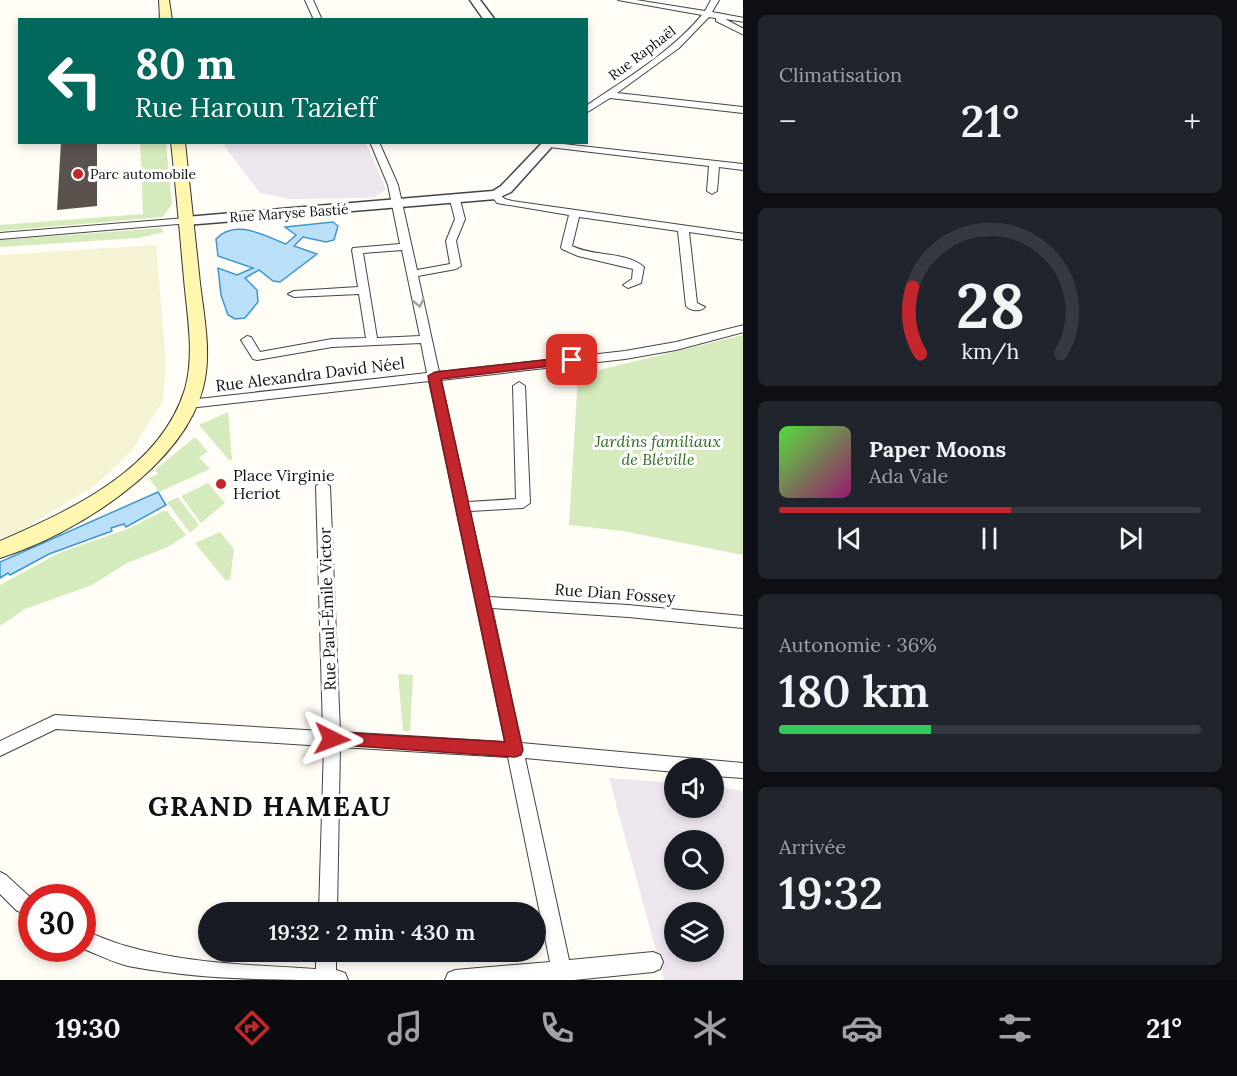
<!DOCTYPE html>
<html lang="fr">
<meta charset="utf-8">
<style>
body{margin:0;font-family:Lora,serif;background:#20242c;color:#f1f3f6;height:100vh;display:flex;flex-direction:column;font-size:22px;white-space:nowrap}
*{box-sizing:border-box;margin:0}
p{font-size:20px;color:#9ea1a6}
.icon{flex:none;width:33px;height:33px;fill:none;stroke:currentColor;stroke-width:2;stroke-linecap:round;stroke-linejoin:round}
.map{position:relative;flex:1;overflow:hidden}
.details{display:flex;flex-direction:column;gap:15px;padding:15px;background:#0d0f14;width:494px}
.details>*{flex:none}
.banner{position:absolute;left:18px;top:18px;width:570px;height:126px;border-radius:0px;box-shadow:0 3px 9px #0003;background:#00695c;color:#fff;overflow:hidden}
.buttons{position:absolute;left:664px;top:758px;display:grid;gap:12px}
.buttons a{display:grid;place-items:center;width:60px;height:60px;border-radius:50%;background:#171b24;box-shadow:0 3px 9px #0003;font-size:30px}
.speed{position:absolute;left:18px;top:884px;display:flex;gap:12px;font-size:30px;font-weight:700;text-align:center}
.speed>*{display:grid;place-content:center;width:78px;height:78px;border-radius:50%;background:#171b24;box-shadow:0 3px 9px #0003;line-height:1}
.speed .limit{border:9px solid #d22;background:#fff;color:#111}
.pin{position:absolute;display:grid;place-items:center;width:51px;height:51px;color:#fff;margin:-26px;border-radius:12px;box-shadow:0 3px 9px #0006}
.me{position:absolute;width:66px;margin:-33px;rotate:93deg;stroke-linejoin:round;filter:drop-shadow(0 0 4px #0008)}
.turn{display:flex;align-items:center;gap:21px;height:126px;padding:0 18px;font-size:27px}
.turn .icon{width:78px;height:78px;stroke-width:2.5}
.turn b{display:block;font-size:42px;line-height:51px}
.big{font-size:45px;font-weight:600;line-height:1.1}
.details .widget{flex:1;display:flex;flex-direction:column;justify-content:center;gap:9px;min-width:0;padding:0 21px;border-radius:9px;background:#20242c}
.details .dial{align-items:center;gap:0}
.dial svg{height:156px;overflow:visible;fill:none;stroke:#363941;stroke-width:7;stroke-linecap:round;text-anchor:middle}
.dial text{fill:#f1f3f6;stroke:none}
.song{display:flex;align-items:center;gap:18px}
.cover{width:72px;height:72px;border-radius:9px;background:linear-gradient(135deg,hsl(110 70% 55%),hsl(320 70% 35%))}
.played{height:6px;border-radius:3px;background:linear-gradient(90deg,#c4262e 55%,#363941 55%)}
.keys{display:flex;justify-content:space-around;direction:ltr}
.heat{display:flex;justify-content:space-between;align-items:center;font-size:33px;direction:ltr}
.charge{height:9px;border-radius:4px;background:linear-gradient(90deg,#34c759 36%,#363941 0)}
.trip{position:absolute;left:198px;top:902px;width:348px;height:60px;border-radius:30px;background:#171b24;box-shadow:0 3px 9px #0003;font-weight:600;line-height:60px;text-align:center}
.dock{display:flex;height:96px;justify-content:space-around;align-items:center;background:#090b0e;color:#9ea1a6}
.dock .icon{width:42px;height:42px}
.dock .current{color:#c4262e}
.dock b{font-size:27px;color:#f1f3f6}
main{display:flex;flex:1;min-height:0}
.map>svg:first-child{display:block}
.industrial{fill:#eee6ef;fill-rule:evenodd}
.farmland{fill:#f6f3d4}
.green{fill:#d5ebbd}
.water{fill:#b9e0f7;stroke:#3f96cf;stroke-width:1.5}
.building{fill:#5a524d}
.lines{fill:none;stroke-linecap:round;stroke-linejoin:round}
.minor-casing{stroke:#444;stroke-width:2}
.tertiary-casing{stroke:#444;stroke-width:3}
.secondary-casing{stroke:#333;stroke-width:2}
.minor{fill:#fff;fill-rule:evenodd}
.tertiary{fill:#fff;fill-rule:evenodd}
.secondary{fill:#fff6b0;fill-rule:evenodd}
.oneway{stroke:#a0a0a0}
.route{fill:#c4262e;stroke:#7f191e;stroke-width:1.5}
.poi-dot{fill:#c4262e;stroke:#fff;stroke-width:2}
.labels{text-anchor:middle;stroke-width:6;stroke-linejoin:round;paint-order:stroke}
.far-street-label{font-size:14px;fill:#111;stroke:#fff}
.far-poi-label{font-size:14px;fill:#111;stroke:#fff;text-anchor:start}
.street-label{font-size:16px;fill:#111;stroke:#fff}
.park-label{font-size:16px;font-style:italic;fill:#2f6b1f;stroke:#fff}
.poi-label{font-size:16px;fill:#111;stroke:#fff;text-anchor:start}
.near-district-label{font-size:27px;font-weight:bold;letter-spacing:1.5px;fill:#111;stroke:#fff}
</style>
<main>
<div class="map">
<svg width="744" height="980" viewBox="0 0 744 980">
<rect width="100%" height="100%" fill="#fffdf5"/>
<path class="industrial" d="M222 143H366L386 189 375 197 361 198 290 199 260 193Z
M609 778 675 783V807H714V786L743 791V980H664ZM675 840H714V879H675ZM675 912H714V951H675Z"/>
<path class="farmland" d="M156 245 166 363 163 401 131 452 93 487 21 530 0 539V255Z"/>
<path class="green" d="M140 143H166L172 204 163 217 0 231V225L143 214Z
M161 228 164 232 138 238 0 247V240Z
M743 335V555L623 531 569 525 578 375Z
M228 412 232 459 230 461 199 425Z
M195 437 208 452 199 457 210 469 159 492 149 478 158 474 155 470Z
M208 483 225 503 201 523 181 496Z
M178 497 199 525 190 533 167 502Z
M163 511H167L186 535 168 547 127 563 92 585 25 609 0 626V585L59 553 130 528Z
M220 532 234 549 230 580H225L195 543Z
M398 674 413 675 410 731H403Z"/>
<path class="water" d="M333 222 338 226 334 240 326 242 303 237 294 246 317 254 280 282 273 281 259 270 245 278 257 290 258 302 245 318 235 319 228 315 221 295 218 268 237 275 253 268 218 256 216 239C235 218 265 236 286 244L296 235 285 227Z
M158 492 166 505 126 527 124 524 111 528 112 531 49 554 10 575 8 573 0 578V562Z"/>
<path class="building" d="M61 142H97V206L57 210Z"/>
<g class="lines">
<defs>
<path id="minor" d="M305 0H313L322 20H314Z
M618 0H636L705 11 711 0H719L712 12 744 18V22L725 19 744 29V35L716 21V18L709 17 679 48 617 93 744 107V113L610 98 586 113V106C627 78 670 53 702 15Z
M370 142H379L398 185 417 270 450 264 446 241 455 219 450 200 455 197 460 200 465 219 456 241 461 266 456 269 418 276 439 372 625 351 676 342 744 325V332L676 350 625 359 441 380 468 502 516 499 513 386 519 382 525 386 530 503 523 508 470 511 489 597 628 605 744 616V628L628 617 492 608 521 743 744 763V778L714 776V768H675V772L525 758 569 960 653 952 660 955 663 962 660 969 653 972 574 980H445L448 973 455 970 550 962 508 757 340 747 337 912H319L324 746 56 729 0 756V741L55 715 323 731 316 486 323 481 330 486 340 732 505 742 429 381 189 408 183 404 189 400 427 373 421 343 332 347 257 360 253 359 241 340 247 336 251 337 260 352 332 339 366 338 359 294 294 297 288 294 294 291 358 287 352 250 353 248 400 244 388 185ZM402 250 420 336 377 338 363 253Z
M545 142 744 164V170L719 167 717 191 712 194 707 191 709 166 549 147 546 146Z
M496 192 505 199 512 201 744 234V240L689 232 697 303 705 307C701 312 690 311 686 306L678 231 579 217 572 246C593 257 626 251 644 267L641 283 628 288 623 285 632 279 633 269 578 256 562 249 561 247 569 215 497 203 491 195Z
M186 218 190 219V223L0 239V233Z
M0 872 6 875 32 899V918L16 910 0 894Z
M82 930C97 935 111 942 126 946 187 964 253 965 316 969V951H336V970L345 973 348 980C274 980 200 980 128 966 112 962 97 954 81 948Z"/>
<path id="tertiary" d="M470 0H480L495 20H484Z
M543 142H556L511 192 496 199 186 225 179 221 186 217 493 191 501 186Z"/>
<path id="secondary" d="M159 0H169L172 20H160Z
M171 142H185C190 189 195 236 200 283 204 317 212 354 203 388 183 467 74 535 0 558V541C71 510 160 470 185 389 195 354 187 315 184 279 180 234 176 188 171 142Z"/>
</defs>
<use href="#minor" class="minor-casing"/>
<use href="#tertiary" class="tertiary-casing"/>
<use href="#secondary" class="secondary-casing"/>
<use href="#minor" class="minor"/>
<use href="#tertiary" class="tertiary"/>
<use href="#secondary" class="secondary"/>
</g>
<defs><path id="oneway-chevron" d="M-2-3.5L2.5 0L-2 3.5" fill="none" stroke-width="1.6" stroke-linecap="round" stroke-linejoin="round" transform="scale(1.5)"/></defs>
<use class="oneway" href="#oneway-chevron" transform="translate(419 303) rotate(78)"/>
<path class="route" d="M572 357 576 358V363L441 379 523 750 521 755 515 757 326 744 324 739 326 734 332 732 505 742 428 376 435 372Z"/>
<g class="poi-dot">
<circle cx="78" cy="174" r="6"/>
<circle cx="221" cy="484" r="6"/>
</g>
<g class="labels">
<g class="far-street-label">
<text transform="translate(642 53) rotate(-37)" y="5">Rue Raphaël</text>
<text transform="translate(289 213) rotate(-4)" y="5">Rue Maryse Bastié</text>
</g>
<g class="far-poi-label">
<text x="90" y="179">Parc automobile</text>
</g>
<g class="street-label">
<text transform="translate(310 374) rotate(-7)" y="6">Rue Alexandra David Néel</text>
<text transform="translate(615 593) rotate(4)" y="6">Rue Dian Fossey</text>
<text transform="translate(327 609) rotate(-92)" y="6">Rue Paul-Émile Victor</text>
</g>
<g class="park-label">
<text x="658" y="447">Jardins familiaux<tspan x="658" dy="18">de Bléville</tspan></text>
</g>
<g class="poi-label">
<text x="233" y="481">Place Virginie<tspan x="233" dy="18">Heriot</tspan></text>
</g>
<g class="near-district-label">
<text x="270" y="816">GRAND HAMEAU</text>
</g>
</g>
</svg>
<div class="buttons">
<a><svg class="icon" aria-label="sound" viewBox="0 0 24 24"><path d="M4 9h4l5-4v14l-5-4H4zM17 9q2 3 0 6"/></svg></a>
<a><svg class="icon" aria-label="search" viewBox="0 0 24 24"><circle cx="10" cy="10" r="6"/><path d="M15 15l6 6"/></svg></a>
<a><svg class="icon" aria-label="layers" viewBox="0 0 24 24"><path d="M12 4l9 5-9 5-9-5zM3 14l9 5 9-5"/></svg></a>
</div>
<div class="speed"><div class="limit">30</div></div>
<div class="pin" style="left:572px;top:360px;background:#d93025"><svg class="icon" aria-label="arrive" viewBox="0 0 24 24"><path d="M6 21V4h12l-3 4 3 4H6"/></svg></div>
<svg class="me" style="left:332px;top:739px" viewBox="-20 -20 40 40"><path d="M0-17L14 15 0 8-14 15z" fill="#c4262e" stroke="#fff" stroke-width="4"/></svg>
<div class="trip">19:32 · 2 min · 430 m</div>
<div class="banner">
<div class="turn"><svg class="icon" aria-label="left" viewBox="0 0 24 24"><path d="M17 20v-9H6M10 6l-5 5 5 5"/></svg><div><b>80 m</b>Rue Haroun Tazieff</div></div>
</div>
</div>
<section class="details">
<div class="widget"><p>Climatisation</p>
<div class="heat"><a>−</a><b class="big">21°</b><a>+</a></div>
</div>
<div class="widget dial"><svg viewBox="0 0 100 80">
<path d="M14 69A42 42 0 1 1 86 69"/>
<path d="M14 69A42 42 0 0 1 10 35" stroke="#c4262e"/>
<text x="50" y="56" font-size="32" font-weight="700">28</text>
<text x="50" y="72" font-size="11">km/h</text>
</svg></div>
<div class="widget">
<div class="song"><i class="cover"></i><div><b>Paper Moons</b><p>Ada Vale</p></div></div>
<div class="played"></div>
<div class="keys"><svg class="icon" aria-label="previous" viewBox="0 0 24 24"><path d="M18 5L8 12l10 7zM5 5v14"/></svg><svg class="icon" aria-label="pause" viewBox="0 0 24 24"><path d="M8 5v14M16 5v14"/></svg><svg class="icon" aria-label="next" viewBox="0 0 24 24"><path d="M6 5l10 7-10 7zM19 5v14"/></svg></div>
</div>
<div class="widget"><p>Autonomie · 36%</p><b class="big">180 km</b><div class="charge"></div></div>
<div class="widget"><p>Arrivée</p><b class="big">19:32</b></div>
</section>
</main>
<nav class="dock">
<b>19:30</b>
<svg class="icon current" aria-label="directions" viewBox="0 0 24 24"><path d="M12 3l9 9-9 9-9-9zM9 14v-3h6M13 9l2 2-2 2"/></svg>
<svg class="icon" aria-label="music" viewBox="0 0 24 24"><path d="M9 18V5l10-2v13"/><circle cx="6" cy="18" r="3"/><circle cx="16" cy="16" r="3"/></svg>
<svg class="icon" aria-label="phone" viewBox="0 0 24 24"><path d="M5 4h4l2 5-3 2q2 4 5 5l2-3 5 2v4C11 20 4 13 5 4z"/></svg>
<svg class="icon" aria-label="climate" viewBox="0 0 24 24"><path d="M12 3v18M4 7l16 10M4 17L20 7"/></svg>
<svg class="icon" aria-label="car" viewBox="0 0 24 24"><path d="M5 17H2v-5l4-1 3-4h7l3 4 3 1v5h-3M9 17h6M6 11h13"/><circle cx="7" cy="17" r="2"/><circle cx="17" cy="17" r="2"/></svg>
<svg class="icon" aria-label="filters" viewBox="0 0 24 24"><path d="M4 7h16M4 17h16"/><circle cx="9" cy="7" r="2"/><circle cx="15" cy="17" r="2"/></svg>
<b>21°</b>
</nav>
